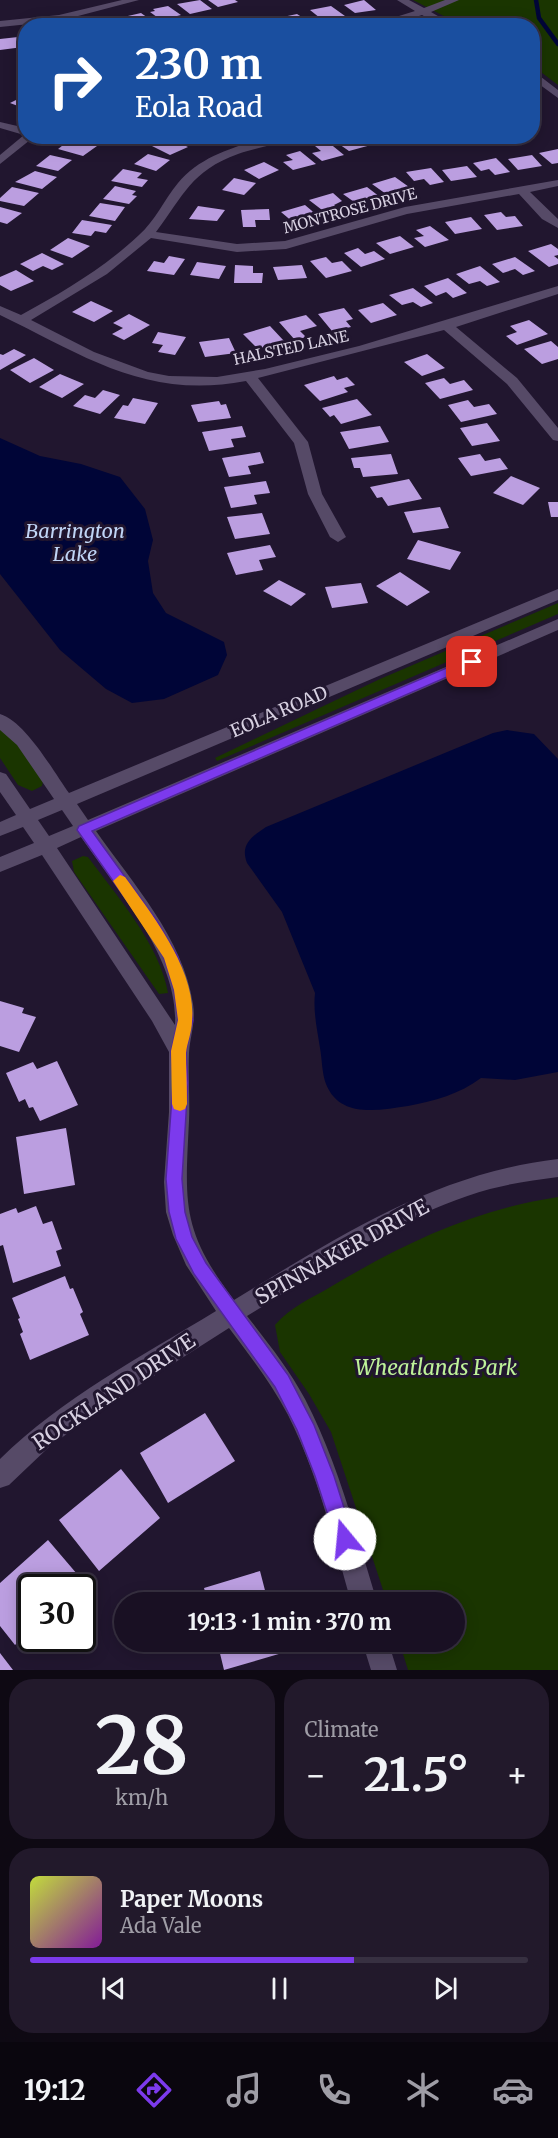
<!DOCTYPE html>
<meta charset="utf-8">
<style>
body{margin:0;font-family:Merriweather,serif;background:#22192b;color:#f1f3f6;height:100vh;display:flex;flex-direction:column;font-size:22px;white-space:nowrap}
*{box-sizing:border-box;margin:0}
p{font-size:20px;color:#9f9da6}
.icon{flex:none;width:33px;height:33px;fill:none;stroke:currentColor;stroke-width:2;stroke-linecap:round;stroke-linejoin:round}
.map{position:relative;height:1670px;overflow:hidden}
.sheet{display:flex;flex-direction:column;gap:9px;padding:9px;background:#0e0913;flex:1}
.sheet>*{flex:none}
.banner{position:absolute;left:18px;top:18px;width:522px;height:126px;border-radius:24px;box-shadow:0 3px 15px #0003,0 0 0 2px #373041;background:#1a4fa0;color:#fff;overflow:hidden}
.speed{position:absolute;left:18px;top:1574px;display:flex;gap:12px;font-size:30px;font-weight:700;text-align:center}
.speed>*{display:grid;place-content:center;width:78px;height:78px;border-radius:50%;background:#191023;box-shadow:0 3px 15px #0003,0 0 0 2px #373041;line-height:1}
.speed .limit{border:3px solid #111;border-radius:9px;background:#fff;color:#111}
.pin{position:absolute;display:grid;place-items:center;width:51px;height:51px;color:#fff;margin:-26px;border-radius:12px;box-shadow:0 3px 9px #0006}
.me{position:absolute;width:66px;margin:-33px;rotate:343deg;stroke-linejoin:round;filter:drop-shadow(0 0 4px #0008)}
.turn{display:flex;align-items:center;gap:21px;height:126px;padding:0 18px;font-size:27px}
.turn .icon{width:78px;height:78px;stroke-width:2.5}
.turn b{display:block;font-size:42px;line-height:51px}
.big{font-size:45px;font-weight:700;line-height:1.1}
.sheet .card{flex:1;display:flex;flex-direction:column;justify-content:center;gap:9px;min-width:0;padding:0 21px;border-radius:24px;background:#22192b}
.sheet .dial{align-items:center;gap:0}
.dial b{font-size:78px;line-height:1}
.song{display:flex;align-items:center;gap:18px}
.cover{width:72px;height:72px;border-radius:9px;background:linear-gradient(135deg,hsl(70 70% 55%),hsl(290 70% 35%))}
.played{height:6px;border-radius:3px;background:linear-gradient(90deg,#7c3aed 65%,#373041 65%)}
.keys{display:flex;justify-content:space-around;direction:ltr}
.heat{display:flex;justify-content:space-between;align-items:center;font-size:33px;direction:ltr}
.sheet .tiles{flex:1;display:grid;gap:9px;grid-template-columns:1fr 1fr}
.card:last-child{grid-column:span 2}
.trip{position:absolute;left:114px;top:1592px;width:351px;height:60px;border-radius:30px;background:#191023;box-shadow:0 3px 15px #0003,0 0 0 2px #373041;font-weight:700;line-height:60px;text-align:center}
.tab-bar{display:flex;height:96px;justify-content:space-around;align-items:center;background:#0a060e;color:#9f9da6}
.tab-bar .icon{width:42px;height:42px}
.tab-bar .on{color:#7c3aed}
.tab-bar b{font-size:27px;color:#f1f3f6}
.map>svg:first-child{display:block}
.green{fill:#1a3500}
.water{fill:#000537}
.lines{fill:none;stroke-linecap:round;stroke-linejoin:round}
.stream{stroke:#000537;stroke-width:4.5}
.building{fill:#bb9ee0}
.minor{fill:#564a67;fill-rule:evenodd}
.route{fill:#7c3aed;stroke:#51269a;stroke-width:1.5}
.slow{fill:#f59e0b}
.labels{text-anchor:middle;stroke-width:6;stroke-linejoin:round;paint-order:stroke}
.far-street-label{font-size:15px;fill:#d7d0e1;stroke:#21162f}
.street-label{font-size:18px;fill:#d7d0e1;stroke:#21162f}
.water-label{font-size:20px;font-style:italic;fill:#c0d5f6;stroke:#21162f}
.near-street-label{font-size:21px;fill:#d7d0e1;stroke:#21162f}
.near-park-label{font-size:21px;font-style:italic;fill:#bef299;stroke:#21162f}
</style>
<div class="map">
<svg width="558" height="1670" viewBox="0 0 558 1670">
<rect width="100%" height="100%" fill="#21162f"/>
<path class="green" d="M413 0H558V85L533 66 532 26 461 25Z
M558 603V614L217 761 215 758 380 679Z
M0 726 18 743 43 781 42 786 32 791 18 785 0 758Z
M83 856 88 857C117 896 160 945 168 993L159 994 74 872 72 861Z
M558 1197V1670H408L399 1641H454V1602H387L331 1432 309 1394 280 1352 275 1325C290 1307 312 1298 332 1286 405 1243 473 1210 558 1197Z"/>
<path class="water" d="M0 438 40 456 81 464 120 477 145 509 153 540 148 561 153 593 166 613 224 642 227 655 218 675 164 699 132 703 106 689 60 650 0 574Z
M507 730 534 734 558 759V1072L515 1080 481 1078C460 1094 434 1101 408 1106 379 1110 340 1119 326 1084 322 1074 322 1059 320 1048 317 1029 313 1011 315 993L282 912 247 863C240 845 251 837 266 827L493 733Z"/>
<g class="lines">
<path class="stream" d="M536 0 539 18 558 44"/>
</g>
<path class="building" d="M200 0 212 9 190 14 177 4Z
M208 0H235L238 2 218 7Z
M364 0 376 10 355 13 344 5Z
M168 6 181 15 161 20 150 12 155 11 153 9Z
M331 6 345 16 320 18 310 10Z
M141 13 148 18 143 19 149 24 129 26 119 18Z
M297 14 308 21 298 26H288L278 18Z
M266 20 274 26H245V25Z
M18 37 23 47 0 50V39Z
M26 95V109L10 103Z
M186 136H213V137L195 143Z
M355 136H360L371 145 349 151 336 142Z
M378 136H402L405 139 383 145 373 138Z
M415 136H442L445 140 421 144Z
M453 136H484V137L462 143Z
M170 138 188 147 170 155 152 146Z
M71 139 97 146 83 156 58 149Z
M328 142 344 155 322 161 312 153 321 151 315 146Z
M558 149V163L552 164 539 153Z
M300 151 316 164 293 170 283 162 293 160 286 155Z
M148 154 170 160 156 171 134 164Z
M50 155 72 160 58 171 36 166Z
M532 155 542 166 518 170 508 159Z
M496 158 510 172 495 175 489 169 481 171 473 163Z
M264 162 279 170 259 179 244 170Z
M467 166 477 177 451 181 442 170Z
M431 168 444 182 430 185 424 179 414 181 406 172Z
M123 169 142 173 137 178 148 180 142 187 111 181Z
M35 171 57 177 42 189 15 182Z
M395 177 409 187 386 194 372 184Z
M234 178 256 183 244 195 222 190Z
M115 186 136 191 132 195 137 196 129 204 103 199Z
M12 187 39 193 24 206 0 201V198Z
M367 187 380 197 357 204 343 194Z
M333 193 342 201 334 205 339 209 326 213 309 200Z
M100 203 125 207 115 221 89 216Z
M305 205 318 216 294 223 281 212Z
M198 206 225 210 217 221 189 219Z
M0 207 22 213 7 224 0 222Z
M269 209 270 220H255L256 227H243L241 210Z
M501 212 506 217 515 216 523 226 497 230 484 215Z
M471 217 482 229 455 234 445 222Z
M82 220 112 225 106 233 95 231 91 236 72 233Z
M430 226 449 240 425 247 414 238 424 236 416 230Z
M400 236 414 247 390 254 376 243Z
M68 238 90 246 72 258 50 250Z
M551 244 558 249V255L554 256 558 259V264L549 267 528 251Z
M358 248 365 254 374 251 385 259 361 267 344 253Z
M42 253 64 264 52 270 43 266 33 271 20 264Z
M169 256 185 259 174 275 147 271 154 261 164 263Z
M326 257 332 263 342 261 352 271 326 278 310 261Z
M515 257 535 271 523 275 515 269 503 273 492 264Z
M197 262 226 266 219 279 190 275Z
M235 265 253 266V273H263L262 283H234Z
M302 265 307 278 278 280 273 267Z
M480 266 500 282 487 286 480 281 469 284 456 274Z
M16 270 34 281 11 291 0 285V277Z
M448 278 467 293 453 298 446 292 436 296 424 286Z
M413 288 433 303 421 307 413 302 402 305 389 295Z
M91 301 113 311 94 322 72 312Z
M383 303 397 315 371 323 358 310Z
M344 308 353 319 346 321 351 327 332 331 318 314Z
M129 314 150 325 124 340 112 334 123 328 113 323Z
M306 315 317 326 300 331 306 337 295 340 279 322Z
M529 320 548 334 517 345 506 336 517 332 510 326Z
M270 326 284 341 258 349 243 334Z
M158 332 186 337 175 355 158 352 163 345 152 343Z
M229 338 236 353 205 357 199 342Z
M551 341 558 347V359L542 364 524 349Z
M14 349 26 355 0 370V354L3 355Z
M427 354 445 368 422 376 404 362Z
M34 358 54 370 30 383 10 370Z
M60 374 84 384 62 398 39 387Z
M334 376 337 380 347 377 355 385 344 388 348 392 320 401 304 385Z
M444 378 450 384 464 380 473 390 440 399 425 383Z
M103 390 120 395 100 414 73 406 85 395 95 398Z
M133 398 158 403 145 424 114 418 123 405 128 406Z
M357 399 372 415 341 424 334 415 330 417 322 408Z
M468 400 474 407 489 404 497 414 461 422 448 405Z
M219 401 221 405 226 404 231 418 198 422 191 405Z
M487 423 500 441 472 446 460 428Z
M242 426 246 437 231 439 234 447 209 451 202 432Z
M380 426 389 442 349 449 340 432Z
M260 452 264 463 248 466 251 474 229 477 222 458Z
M391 454 398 474 363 477 360 468H354L351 458Z
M480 454 485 461 500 458 508 469 471 476 458 458Z
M511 476 540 488 523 505 493 493Z
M409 479 422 499 388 506 382 497 377 498 370 487Z
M266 481 270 493 254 495 257 504 231 508 224 487Z
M548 502H558V517H551Z
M440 507 449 528 413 533 404 512Z
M262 513 270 534 235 539 227 517Z
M418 540 461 552 450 570 407 559Z
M270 545 276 557 259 560 263 570 236 575 227 553Z
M400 572 430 592 407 606 376 586Z
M279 580 306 594 291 606 263 591Z
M361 583 368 603 332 608 325 587Z
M0 1001 24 1008 22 1013 36 1017 19 1052 0 1046Z
M57 1061 78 1105 40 1121 33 1107 29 1108 25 1099 19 1102 6 1073 33 1062 37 1069Z
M66 1128 75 1185 24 1194 16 1137Z
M36 1206 43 1224 52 1221 62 1249 56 1251 61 1266 13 1283 3 1245 0 1246V1214L16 1208 18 1213Z
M65 1276 70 1289 73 1288 83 1312 80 1314 89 1335 30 1360 20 1334 23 1332 18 1319 20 1318 12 1298Z
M205 1413 235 1461 168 1503 140 1453Z
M121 1469 160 1518 99 1571 59 1520Z
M48 1540 83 1581 77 1587H32V1629L15 1645 0 1626V1583Z
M260 1571 268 1602H208L204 1588Z
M217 1641H286L289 1651 224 1670Z
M0 1653 13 1670H0Z"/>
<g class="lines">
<path class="minor" d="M122 0H139L59 21 0 27V21L59 15Z
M397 0H409L424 8 445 0H459L431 12 455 26H442L422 15 388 26H367L415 11Z
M532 70 558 90V98L532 79Z
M0 122 26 128V136H35L0 164V155L24 135 0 128Z
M271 136H290C277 146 254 148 238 154 191 171 184 195 156 232L237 244 285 241 405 207 558 180V186L530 192 558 219V228L542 219 519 194 407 214 286 249 237 252 151 238 107 274 31 320 94 352 148 372 169 376 217 377 265 369 359 346 558 286V294L456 327 517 378 558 428V441L553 440 507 384 444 330 258 378 308 442 322 494 346 537 338 542 330 537 308 494 294 443 246 381C146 400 85 356 0 315V306L21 315C63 292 104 268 139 235 155 221 164 200 178 183 201 155 238 146 271 136Z
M558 589V600L77 804 88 820 558 619V630L96 831C133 884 183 938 193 1004 196 1022 190 1036 189 1053 188 1076 190 1099 189 1121 185 1204 181 1230 234 1300 338 1237 435 1173 558 1159V1177C535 1180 513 1183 490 1189 403 1213 324 1269 247 1316 268 1343 289 1369 305 1399 338 1463 356 1533 377 1602H351C333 1539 318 1474 288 1415 272 1384 250 1356 229 1328L94 1414 49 1447 9 1485 0 1488V1459C62 1398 142 1356 216 1311L186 1265 173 1235 166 1212 164 1182 169 1112V1052L152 1021 42 855 0 872V857L34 843 23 827 0 836V822L16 815 0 792V772L6 774 30 809 54 799 17 745 0 730V714C26 722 53 771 69 793ZM62 810 73 826 49 836 38 820ZM81 837C117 889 179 958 175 1025L57 848Z
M362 1641H388L397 1670H371Z"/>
</g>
<path class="route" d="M472 657 477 659 478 662 477 664 92 831 157 921 178 957 188 990 193 1020 186 1051 188 1083 182 1179 185 1212 192 1237 206 1263 288 1375 314 1425 334 1476 354 1539 351 1546 345 1549 338 1546 315 1476 297 1430 275 1387 194 1274 176 1239 169 1212 166 1179 173 1083 171 1051 178 1020 174 990 164 958 147 929 77 830 79 826Z"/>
<path class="slow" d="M120 875 125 877C153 916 197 971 192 1021 192 1032 187 1043 186 1053 186 1070 187 1087 187 1104L185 1109 180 1111 174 1109 172 1104 171 1051 178 1020 174 990 164 958 113 881Z"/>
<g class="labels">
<g class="far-street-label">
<text transform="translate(350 211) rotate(-15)" y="5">MONTROSE DRIVE</text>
<text transform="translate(291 348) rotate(-12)" y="5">HALSTED LANE</text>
</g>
<g class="street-label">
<text transform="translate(279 712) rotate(-23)" y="6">EOLA ROAD</text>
</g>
<g class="water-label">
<text x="75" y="538">Barrington<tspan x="75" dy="23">Lake</tspan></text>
</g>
<g class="near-street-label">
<text transform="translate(342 1252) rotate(-29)" y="7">SPINNAKER DRIVE</text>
<text transform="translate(114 1392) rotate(-34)" y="7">ROCKLAND DRIVE</text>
</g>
<g class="near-park-label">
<text x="436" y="1375">Wheatlands Park</text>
</g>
</g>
</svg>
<div class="speed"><div class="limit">30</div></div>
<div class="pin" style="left:472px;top:662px;background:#d93025"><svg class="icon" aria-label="arrive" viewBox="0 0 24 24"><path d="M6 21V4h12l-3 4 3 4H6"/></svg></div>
<svg class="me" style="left:345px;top:1539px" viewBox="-20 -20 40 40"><circle r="19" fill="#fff"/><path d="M0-13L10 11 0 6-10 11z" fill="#7c3aed"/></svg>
<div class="trip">19:13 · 1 min · 370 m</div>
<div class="banner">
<div class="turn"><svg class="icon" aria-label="right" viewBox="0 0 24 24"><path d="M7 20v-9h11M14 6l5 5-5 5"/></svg><div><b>230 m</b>Eola Road</div></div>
</div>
</div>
<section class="sheet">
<div class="tiles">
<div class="card dial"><b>28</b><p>km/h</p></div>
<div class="card"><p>Climate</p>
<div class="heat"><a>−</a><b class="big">21.5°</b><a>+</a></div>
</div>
<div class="card">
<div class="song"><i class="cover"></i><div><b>Paper Moons</b><p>Ada Vale</p></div></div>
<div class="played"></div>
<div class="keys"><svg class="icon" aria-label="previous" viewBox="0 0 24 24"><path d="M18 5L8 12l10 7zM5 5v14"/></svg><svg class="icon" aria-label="pause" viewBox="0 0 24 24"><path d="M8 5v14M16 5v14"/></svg><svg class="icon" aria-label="next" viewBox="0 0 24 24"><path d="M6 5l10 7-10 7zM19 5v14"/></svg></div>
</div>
</div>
</section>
<nav class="tab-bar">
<b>19:12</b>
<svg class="icon on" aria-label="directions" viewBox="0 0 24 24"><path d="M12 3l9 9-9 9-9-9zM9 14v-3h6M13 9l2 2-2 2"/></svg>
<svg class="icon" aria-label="music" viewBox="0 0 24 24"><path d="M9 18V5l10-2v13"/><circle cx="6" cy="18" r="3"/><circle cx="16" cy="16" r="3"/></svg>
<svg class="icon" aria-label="phone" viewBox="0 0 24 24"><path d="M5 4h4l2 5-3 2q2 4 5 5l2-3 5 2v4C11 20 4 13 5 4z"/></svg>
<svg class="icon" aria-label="climate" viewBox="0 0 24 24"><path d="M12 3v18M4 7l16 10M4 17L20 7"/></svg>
<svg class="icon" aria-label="car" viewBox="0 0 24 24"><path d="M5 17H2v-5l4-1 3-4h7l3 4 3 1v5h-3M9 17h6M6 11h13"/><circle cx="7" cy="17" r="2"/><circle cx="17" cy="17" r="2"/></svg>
</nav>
